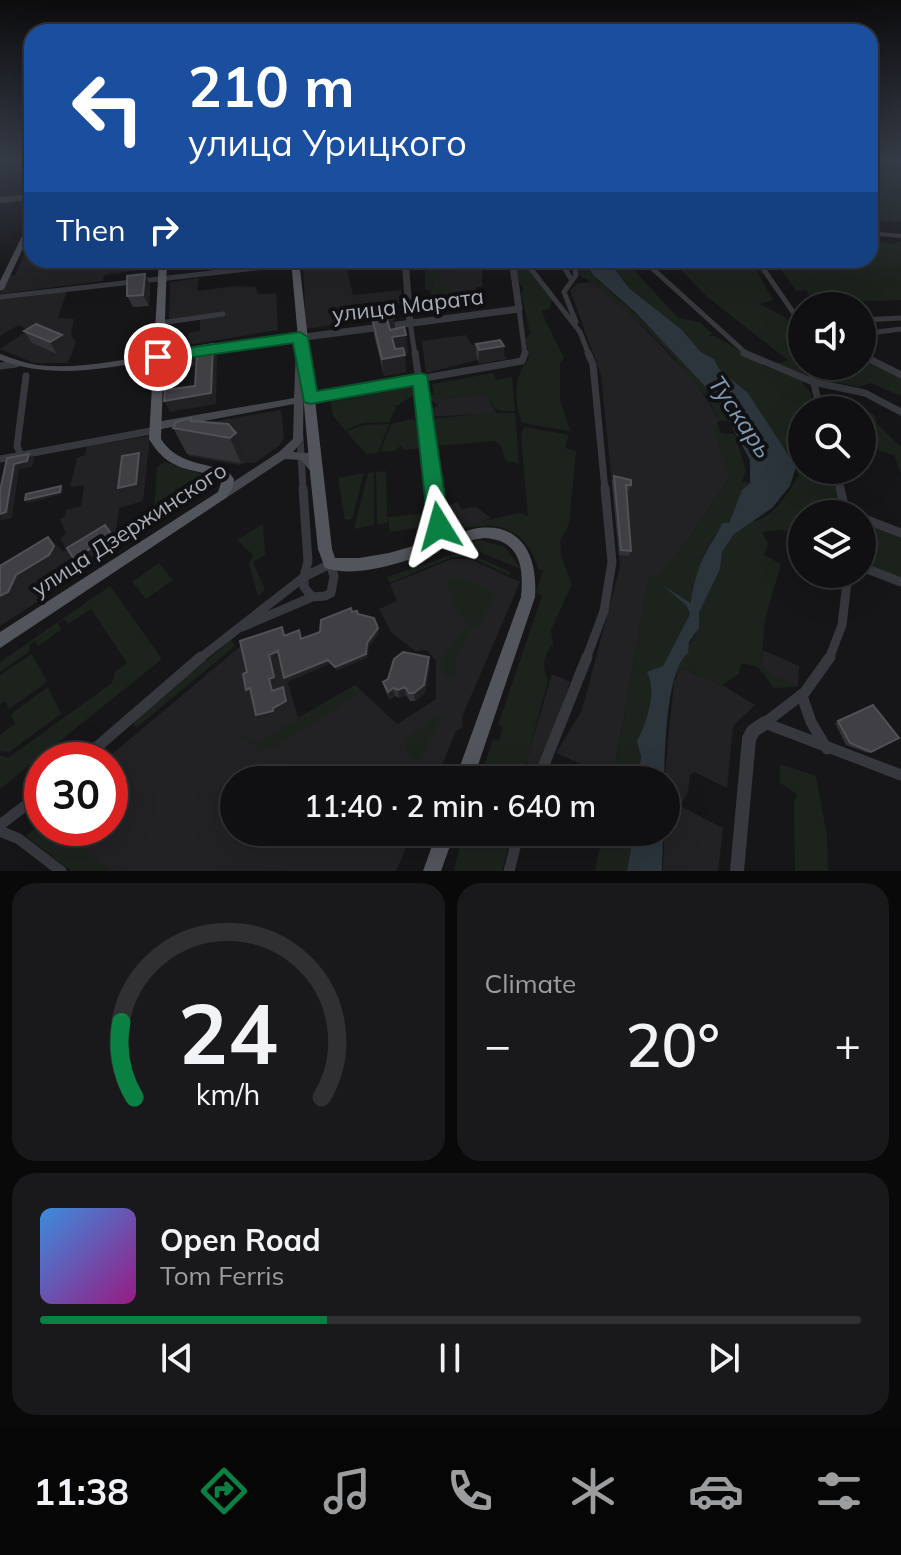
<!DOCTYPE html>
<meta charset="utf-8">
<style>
body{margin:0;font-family:Mulish,sans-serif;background:#19191b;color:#f1f3f6;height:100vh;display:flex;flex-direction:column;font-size:30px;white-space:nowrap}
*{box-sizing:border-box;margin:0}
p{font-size:26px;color:#9c9d9f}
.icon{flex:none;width:44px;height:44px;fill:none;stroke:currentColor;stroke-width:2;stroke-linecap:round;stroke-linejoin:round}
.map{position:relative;height:871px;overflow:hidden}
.sheet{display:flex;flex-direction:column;gap:12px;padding:12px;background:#09090a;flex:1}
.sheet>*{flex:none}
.top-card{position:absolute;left:24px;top:24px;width:854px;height:244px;border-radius:24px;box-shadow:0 8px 32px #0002,0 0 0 2px #303032;background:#1a4fa0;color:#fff;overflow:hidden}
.tools{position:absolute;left:788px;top:292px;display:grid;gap:16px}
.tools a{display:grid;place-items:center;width:88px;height:88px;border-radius:50%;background:#101012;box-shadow:0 8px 32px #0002,0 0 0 2px #303032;font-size:40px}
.speed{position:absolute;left:24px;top:742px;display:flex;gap:16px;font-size:40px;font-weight:700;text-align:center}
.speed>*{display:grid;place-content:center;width:104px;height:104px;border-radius:50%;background:#101012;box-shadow:0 8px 32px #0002,0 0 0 2px #303032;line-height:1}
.speed .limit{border:12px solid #d22;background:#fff;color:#111}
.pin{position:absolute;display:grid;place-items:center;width:68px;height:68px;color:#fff;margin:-34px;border:4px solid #fff;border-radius:50%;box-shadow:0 2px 8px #0007}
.me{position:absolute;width:88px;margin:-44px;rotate:352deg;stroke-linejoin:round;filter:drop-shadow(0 0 6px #0008)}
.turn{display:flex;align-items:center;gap:28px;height:168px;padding:0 32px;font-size:36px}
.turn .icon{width:104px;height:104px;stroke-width:2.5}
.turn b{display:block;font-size:56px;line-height:68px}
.then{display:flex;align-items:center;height:76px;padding:0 32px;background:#0003;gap:16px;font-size:30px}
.big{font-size:60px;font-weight:600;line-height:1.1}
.sheet .tile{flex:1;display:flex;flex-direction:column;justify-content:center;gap:12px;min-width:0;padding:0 28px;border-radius:24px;background:#19191b}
.sheet .dial{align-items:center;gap:0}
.dial svg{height:208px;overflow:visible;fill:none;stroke:#303032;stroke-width:7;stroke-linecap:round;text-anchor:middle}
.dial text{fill:#f1f3f6;stroke:none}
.song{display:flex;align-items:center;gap:24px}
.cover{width:96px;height:96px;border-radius:12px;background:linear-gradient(135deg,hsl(210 70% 55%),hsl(310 70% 35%))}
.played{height:8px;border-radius:4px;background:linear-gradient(90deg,#0b8043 35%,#303032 35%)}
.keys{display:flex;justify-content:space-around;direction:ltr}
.heat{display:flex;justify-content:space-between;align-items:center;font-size:44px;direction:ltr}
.sheet .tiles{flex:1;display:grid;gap:12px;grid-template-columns:1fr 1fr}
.tile:last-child{grid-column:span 2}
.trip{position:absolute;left:220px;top:766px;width:460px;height:80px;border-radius:40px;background:#101012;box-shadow:0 8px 32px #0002,0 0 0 2px #303032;font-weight:600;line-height:80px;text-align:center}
.tab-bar{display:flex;height:128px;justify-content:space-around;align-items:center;background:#060607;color:#9c9d9f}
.tab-bar .icon{width:56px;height:56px}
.tab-bar .on{color:#0b8043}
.tab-bar b{font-size:36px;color:#f1f3f6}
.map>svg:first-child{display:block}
.built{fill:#222225}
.green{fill:#1c231d}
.water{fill:#2c353c}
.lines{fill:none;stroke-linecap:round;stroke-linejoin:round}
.minor-far4{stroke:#37383d;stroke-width:4}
.minor-far3{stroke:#37383d;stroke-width:5}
.minor-far2{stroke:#37383d;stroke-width:7}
.minor-far1{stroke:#37383d;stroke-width:9}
.minor{stroke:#37383d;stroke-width:11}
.tertiary-far2{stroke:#37383d;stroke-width:6}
.tertiary-far1{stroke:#37383d;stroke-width:7}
.tertiary{stroke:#37383d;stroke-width:14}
.secondary{fill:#45474d;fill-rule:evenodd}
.primary{fill:#53555c;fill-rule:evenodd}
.wall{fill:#323236}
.shaded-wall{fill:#212124}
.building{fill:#3f3f44;stroke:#4f5156;stroke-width:2}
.route{fill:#0b8043;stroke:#07532c;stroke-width:2}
.labels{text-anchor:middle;stroke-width:8;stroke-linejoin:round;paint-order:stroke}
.street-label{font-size:22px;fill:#a8adb8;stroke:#111113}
.water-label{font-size:24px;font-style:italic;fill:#7f9bb3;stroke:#111113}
</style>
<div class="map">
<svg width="901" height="871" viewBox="0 0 901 871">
<rect width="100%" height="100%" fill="#161618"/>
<path class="built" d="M32 254V260H146L145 269 104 275 103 281 0 294 9 276 15 275 24 255Z
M345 261 353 295 401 290 403 304 390 305 393 316 306 329 303 266Z
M434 265 482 269V287H476L478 299 453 300 434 288Z
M199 278 197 291 235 286 256 287 257 293 263 294 276 293 278 330 188 345V333L200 331V318L169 322 170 282Z
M593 282 619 302 693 379 715 412 718 420 715 429 730 477 686 542 657 578 649 577 613 778 556 753 582 710 620 567 601 375 570 290 578 283Z
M67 291 58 318 74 319 71 334 76 342 68 363H34L0 349 28 330 19 325 0 336V299Z
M466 335 472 345 494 341 507 359 479 364 477 360 426 373 422 341Z
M486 395 496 413 427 417 438 404 425 399V396L435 399Z
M281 410 284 437 280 445 255 463 247 462 240 465 189 456 186 426Z
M150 436 143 501 119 508 116 529 142 525V533L0 626V591L66 550 60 538 66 534 60 519 65 517 66 510 81 506 84 485 70 487 77 458 85 455 87 446Z
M458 502 461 509 476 507 491 518 448 533 442 522 455 514 440 516V508Z
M452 559H470L520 582 462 717 463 727 456 731 436 780H234V832H413L396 871H111L63 837 72 828H110V760H105L243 644 283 628 288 646 280 655 298 718 355 685 397 724 436 699V661L426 650 415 651 391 632 379 609 397 601 390 584Z
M763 650 799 666 798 687 772 676 761 666Z
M681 668 722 685 755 705 733 726 727 788 695 772 690 775 688 793 680 806 723 828 718 871H663L666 761 674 682Z
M552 674 570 682 539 770 526 762Z"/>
<path class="green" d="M870 160H901V222L870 221Z
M870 241 894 244 901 241V300L815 303 806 290 796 291 775 260H870Z
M516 260H522L552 299 550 308 541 311 564 358 560 363V400L570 431 522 423C514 402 513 376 529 359L526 339 530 333 521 293 524 289 517 281Z
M576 260H584L592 275 635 313 693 373 716 399 729 421H717L721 433 735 434 746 471 742 481 750 483 742 490 729 523H722C718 534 710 542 705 552 699 565 692 589 691 603L664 586 686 605 690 614 663 666 652 681 648 722 637 741 641 757 638 780H613L649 576 657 577 686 542 730 477C725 463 716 444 715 429 715 423 719 421 716 413 701 380 613 290 580 276Z
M607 260H625L678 318 699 322 713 334 707 336H715L764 366 801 380 810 392 815 410H802V470H831L841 514H802V535L780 530 762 532 768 544 764 555 781 564 765 619 761 666 772 676 798 687 773 688C764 674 759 663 741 664L739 674 722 685 682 668 673 680 679 660 696 634 699 613 720 569 722 552 734 534 747 522C773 521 787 494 799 475L748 393 719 369 714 359 701 352 681 329 630 289Z
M672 260H751L773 300 760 304 786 318 802 339V366H806L808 376 763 361 779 363 789 361 706 296Z
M429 265 463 269 453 270 451 274H436L439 280 434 281V286L426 287H451L454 304 458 305 459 310 451 311 447 303H432L430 290 425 289V269Z
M869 361 901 376V396L871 383 858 387 814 377 812 366H862Z
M493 373 496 380 512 377 515 411C490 411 498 411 486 395L435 399 425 396 434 395 432 384Z
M419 386V391L397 406 391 405 396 407 389 422 363 423 345 430 333 416 331 402Z
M844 398 874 415 877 424 901 447V474L894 455 880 451 862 435V410H847Z
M490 413H515L519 464 505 460 502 447 495 441 432 446 429 419Z
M412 419 422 425 424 448 404 450 401 445 395 451 380 452 391 424Z
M389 424 378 453 366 454 346 431 364 425Z
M525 427 569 435 565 448 576 451 569 524 560 541 561 556 572 584 551 630 553 644C543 657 542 665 548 680L526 762 528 780H480L493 739 499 741 503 727 498 725 542 596 536 592 543 570H539C531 543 514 524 484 526 474 526 467 530 459 526L520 513 528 516 521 434Z
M165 462 211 477 214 482 167 516 159 517 154 513 157 467Z
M386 471 387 517 433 513 435 525 390 532 388 518 387 523 377 525 376 472Z
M374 472V525L354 529 368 473Z
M364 473 352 519 345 520 338 478Z
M862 523 901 538V580L862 564V551H866L862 548Z
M263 524 265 555 253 562 265 590 258 596 249 564 253 555 237 540Z
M481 540 505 547 521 569 461 544Z
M463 551 509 571 511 576 470 557H452L390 583 387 577Z
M159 563 173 580 146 599 132 582Z
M460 577 496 594 477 629 472 628 453 666 458 670 452 680 444 675 443 657 468 624 451 605 456 602 446 582Z
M110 586 162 659 0 789V755L8 758 112 683 115 672 127 663 91 609 68 624 64 619 58 623 61 630 38 646 35 641 30 644 29 652 0 672V662Z
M231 640 235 646 136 728 133 722Z
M32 654 47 682 9 709 5 701 0 704V675Z
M48 687 61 714 9 752 0 751V735L15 724 11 714Z
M354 687 357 695 349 701 273 748 250 743 239 736 264 742 266 737Z
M438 715 441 718 419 763C409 757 405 751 406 739Z
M780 764 816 776 827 836 828 871H795L794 803 797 794 780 783Z
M42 822V828H51L111 871H71L26 836Z
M463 832H512L502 871H454Z
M603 832H634L627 871H595Z"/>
<path class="water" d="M585 260H607L630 289 681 329 701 352 714 359 719 369 748 393 796 467 790 486 772 508 734 534 722 552 720 569 699 613V628L689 642 688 653C666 670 665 751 664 780H638L641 757 637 741C647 723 657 691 647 672L663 666 690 614 686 605 662 585 691 603C692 589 699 564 706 552 711 542 718 534 722 523H729L742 490 750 483V460L717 399 635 312 593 275Z
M634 832H663L662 871H627Z"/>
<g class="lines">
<path class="minor-far4" d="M870 233 901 236"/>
<path class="minor-far3" d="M524 260 580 332 589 355
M560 260 571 279
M573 260 576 275 564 292 576 322
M643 260 748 355
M757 260 802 325
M0 297 326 260
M519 309 525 355
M862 320 901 318
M410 322 415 355
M160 323 223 314
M862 334 901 329"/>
<path class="minor-far2" d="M415 353 435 490
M588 353 593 365 605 490
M744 353 813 382 865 393 901 412
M862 355 901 375
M0 366 16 364
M810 366 820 410
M310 398 522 361 525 353
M300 437 303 490
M21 455 17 446 26 376
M0 459 156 430
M836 470 841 490"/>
<path class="minor-far1" d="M303 488 308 561 304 577
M435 488 443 544
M840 488 846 514
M862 518 901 533
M330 564 334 576 331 593 325 596 312 597 304 587V577Z
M862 567 901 582
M242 627 312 597
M199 659 304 577
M586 659 604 611 612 562 605 488
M829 659 842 625 848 574"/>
<path class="minor" d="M802 696 811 722 827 749
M765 723 805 692 830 657
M765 723 901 775
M82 760 201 657
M538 780 587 657
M0 825 42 793
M0 831 19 839 61 871
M509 871 519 832"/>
<path class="tertiary-far2" d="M0 200 32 197"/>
<path class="tertiary-far1" d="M405 260 410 322
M205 350 519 309 512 260"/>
<path class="tertiary" d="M737 871 749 739 753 731 765 723"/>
<path class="secondary" d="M32 220V229L4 289 0 291V281L29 222Z
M300 344 304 347 303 440 293 452 308 453 320 469 319 472H311L301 460 285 459 226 498 222 499 218 498 217 495 218 492 279 452 293 439 294 404 156 430 151 426 156 422 294 398 296 347Z
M0 354C12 358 24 363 37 365 77 370 119 360 158 354L162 357 158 360C104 368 53 380 0 360Z"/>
<path class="primary" d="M159 260H167L161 439C176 463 203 463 228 471L234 479 233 487 226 498 0 648V632L218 492 222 480 220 477C188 468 168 471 149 439Z
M291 260H299L332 549 335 558H359L389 553 473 529C521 520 538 555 535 597L473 780H455L521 597C524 566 520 540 484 538 437 544 373 583 325 568L318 549 311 483Z
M437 832H455L441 871H423Z"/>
</g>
<path class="wall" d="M442 260H483V266L442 265Z
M145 274 150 285 149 306 133 307 127 296Z
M372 318 395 329 408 353H404L406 372 384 376 374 335Z
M24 331 62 335 69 346 57 354 32 343Z
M476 344 504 346 503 358 479 362 476 355Z
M193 421 236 433 247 459 241 463 187 454 173 428Z
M614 476 631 485 629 491 626 490 631 551 629 556 619 555 612 482Z
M430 666 425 693 415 701H410L406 695 399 698 395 696 390 700 385 690 383 682Z
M873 705 899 738 868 753 846 745 835 723Z"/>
<path class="shaded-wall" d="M51 260H66L65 264 55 267Z
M101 260H145L144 269 108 274Z
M145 274 150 285 149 306 143 295Z
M394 318 396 336 389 337 387 319Z
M62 335 69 346 57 354 50 342Z
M406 335 408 353 394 355 392 337Z
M213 344 217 356 216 404 170 412 164 401 211 393Z
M504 346 503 358 479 362V350Z
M197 354 202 365 175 371 170 359Z
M405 355 406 372 384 376 382 359Z
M236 433 247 459 241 463 230 438Z
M139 453 144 461 142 492 125 496 118 488Z
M29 454 34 459 32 467 19 469 12 518 1 520 0 514 14 464Z
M61 486 63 489 62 494 28 503 25 500Z
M105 525 121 545 84 569 74 559Z
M48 537 65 553 70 562 66 570 34 590 27 606 6 620 0 616V596L16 575Z
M378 628 379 633 369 647 367 658 336 671 335 667 367 643Z
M278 651 281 655 272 659 276 682 272 683 274 695 272 691 269 679V655Z
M429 657 430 666 425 693 415 701 414 693Z
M328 660 330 664 287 682 284 678Z
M283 687 285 690 289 705 276 711V714L259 719 256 715 273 708Z
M405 687 406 695 399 698 398 690Z
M393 688 395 696 390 700 388 692Z"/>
<path class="building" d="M145 274 143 295 127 296V276Z
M393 315 394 318 387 319 390 330 404 327 406 335 392 337 395 349 403 348 405 355 382 359 372 318Z
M36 324 62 335 50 342 24 331Z
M500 340 504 346 479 350 476 344Z
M213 344 211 393 164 401 165 390 195 386 197 354 170 359 171 351Z
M191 418V421L228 424 236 433 230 438 173 428 176 422Z
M139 453 136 484 118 488 122 456Z
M29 454 27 461 14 464 6 512 0 514V491L7 458Z
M614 476 631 480V485H626L631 551 621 550Z
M61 486 60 492 25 500 26 494Z
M105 525 112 535 74 559 67 548Z
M48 537 54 546 49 555 16 575 8 592 0 596V566Z
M351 608 352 612 357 611 358 614 374 618 378 628 367 643 366 654 335 667 328 660 284 678 278 651 269 655 274 677 269 679 272 691 283 687 286 701 273 708V711L256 715 250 688 246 690 243 674 247 672 240 641 282 627 284 636 299 630 301 639 320 632 321 620Z
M403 652 429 657 424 685 414 693H409L405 687 398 690 393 688 388 692 383 682 388 679 394 659Z
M873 705 899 738 871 752 850 743 838 721Z"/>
<linearGradient id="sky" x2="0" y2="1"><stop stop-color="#0c0c0d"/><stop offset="0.57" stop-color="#363c48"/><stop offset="1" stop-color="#363c48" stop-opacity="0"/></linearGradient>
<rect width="901" height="282" fill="url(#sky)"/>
<path class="route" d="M300 332 308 337 317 391 421 373 427 375 449 526 446 532 439 535 431 532 428 526 413 386 310 404 304 402 293 343 158 362 150 357 158 352Z"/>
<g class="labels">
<g class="street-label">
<text transform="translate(408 305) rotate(-7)" y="8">улица Марата</text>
<text transform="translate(129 529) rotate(-33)" y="8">улица Дзержинского</text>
</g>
<g class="water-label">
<text transform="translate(740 417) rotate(56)" y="8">Тускарь</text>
</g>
</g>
</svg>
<div class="tools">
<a><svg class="icon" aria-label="sound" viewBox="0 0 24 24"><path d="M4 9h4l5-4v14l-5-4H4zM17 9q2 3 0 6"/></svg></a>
<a><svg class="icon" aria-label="search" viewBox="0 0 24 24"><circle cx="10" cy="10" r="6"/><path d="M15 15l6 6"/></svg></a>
<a><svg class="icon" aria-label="layers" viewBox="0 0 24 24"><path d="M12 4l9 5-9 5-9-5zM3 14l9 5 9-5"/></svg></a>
</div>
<div class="speed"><div class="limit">30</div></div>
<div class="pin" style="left:158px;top:357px;background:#d93025"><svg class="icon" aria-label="arrive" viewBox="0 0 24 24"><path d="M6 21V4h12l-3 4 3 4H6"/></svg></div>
<svg class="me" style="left:439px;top:526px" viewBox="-20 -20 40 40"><path d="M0-17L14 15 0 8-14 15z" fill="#0b8043" stroke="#fff" stroke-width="4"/></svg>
<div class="trip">11:40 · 2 min · 640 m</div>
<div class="top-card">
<div class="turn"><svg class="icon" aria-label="left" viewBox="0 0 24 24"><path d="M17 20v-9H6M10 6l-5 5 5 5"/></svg><div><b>210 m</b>улица Урицкого</div></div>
<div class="then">Then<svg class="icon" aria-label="right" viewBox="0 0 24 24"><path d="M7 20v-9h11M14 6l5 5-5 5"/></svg></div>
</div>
</div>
<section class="sheet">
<div class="tiles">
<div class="tile dial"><svg viewBox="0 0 100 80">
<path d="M14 69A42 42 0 1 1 86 69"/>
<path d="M14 69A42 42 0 0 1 9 40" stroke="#0b8043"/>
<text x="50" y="56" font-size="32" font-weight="700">24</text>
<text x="50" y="72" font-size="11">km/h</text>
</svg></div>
<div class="tile"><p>Climate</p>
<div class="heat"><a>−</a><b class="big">20°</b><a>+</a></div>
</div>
<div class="tile">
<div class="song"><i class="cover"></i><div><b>Open Road</b><p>Tom Ferris</p></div></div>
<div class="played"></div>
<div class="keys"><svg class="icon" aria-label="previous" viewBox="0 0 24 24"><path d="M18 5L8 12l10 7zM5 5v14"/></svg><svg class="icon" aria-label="pause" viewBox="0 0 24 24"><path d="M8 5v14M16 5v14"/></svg><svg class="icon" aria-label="next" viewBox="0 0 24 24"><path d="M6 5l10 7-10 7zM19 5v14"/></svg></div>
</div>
</div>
</section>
<nav class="tab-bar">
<b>11:38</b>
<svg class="icon on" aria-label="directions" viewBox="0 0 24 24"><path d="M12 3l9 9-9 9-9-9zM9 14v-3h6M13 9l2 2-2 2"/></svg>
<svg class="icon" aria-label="music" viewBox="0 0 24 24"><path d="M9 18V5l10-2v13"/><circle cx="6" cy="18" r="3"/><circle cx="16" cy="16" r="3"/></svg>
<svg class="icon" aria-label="phone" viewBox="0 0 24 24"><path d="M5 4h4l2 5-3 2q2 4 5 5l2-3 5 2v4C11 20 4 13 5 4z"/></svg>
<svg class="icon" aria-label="climate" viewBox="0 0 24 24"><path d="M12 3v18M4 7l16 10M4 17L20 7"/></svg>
<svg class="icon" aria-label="car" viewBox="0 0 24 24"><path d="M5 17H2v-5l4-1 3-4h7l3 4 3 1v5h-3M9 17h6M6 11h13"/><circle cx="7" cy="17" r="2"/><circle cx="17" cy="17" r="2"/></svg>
<svg class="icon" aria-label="filters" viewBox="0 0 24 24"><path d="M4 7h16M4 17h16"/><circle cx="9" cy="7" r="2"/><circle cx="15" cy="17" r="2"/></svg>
</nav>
